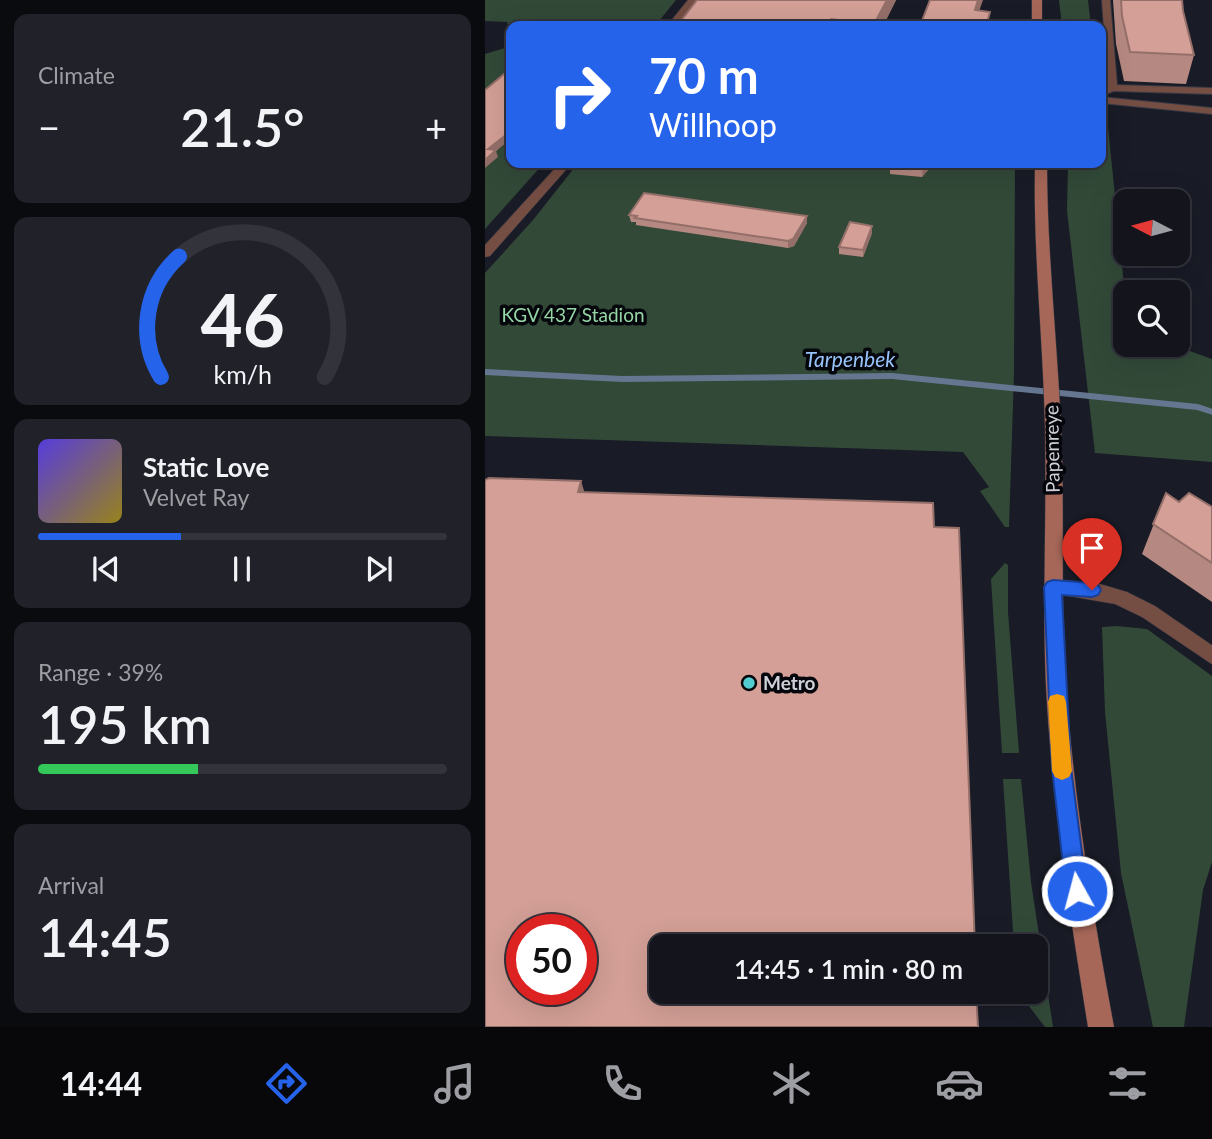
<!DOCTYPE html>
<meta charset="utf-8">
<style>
body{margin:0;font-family:Lato,sans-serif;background:#202129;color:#f1f3f6;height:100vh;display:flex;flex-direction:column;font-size:26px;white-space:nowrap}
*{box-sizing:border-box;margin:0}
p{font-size:23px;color:#9d9ea3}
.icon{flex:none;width:38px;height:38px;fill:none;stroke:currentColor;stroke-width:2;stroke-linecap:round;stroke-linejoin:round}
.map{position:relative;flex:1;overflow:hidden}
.panel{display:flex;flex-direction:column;gap:14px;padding:14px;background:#0a0b0f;width:485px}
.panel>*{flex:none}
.guide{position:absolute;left:21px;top:21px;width:600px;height:147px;border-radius:14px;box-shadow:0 7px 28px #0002,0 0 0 2px #32333b;background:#2563eb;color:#fff;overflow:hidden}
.needle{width:46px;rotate:276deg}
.tools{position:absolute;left:628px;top:189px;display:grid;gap:14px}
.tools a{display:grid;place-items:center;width:77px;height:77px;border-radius:14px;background:#13141c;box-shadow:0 7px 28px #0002,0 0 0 2px #32333b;font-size:35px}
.speed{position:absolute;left:21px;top:914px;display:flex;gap:14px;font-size:35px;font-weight:700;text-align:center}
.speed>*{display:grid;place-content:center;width:91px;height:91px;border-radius:50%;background:#13141c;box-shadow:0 7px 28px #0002,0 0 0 2px #32333b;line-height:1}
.speed .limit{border:10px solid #d22;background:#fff;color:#111}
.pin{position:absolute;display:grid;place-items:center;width:60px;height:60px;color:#fff;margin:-72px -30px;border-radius:50% 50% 50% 0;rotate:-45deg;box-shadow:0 0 7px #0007}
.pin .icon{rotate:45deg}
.me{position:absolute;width:77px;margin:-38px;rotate:353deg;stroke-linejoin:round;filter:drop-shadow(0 0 5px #0008)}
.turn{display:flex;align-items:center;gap:24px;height:147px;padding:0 28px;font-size:32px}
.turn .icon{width:91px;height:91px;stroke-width:2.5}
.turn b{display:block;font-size:49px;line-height:60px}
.big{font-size:52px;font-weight:600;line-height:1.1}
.panel .widget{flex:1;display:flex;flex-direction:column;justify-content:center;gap:10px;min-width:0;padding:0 24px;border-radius:14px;background:#202129}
.panel .dial{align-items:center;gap:0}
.dial svg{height:182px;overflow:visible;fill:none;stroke:#32333b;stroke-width:7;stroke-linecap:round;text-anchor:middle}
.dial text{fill:#f1f3f6;stroke:none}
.song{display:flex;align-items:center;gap:21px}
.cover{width:84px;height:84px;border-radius:10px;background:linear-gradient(135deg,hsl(250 70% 55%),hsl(50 70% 35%))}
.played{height:7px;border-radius:4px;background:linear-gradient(90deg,#2563eb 35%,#32333b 35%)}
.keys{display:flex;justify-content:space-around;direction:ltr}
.heat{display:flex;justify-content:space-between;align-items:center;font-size:38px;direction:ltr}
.charge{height:10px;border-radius:5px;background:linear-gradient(90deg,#34c759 39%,#32333b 0)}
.trip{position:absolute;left:164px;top:934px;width:399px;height:70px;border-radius:14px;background:#13141c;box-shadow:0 7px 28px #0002,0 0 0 2px #32333b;font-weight:600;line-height:70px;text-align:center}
.dock{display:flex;height:112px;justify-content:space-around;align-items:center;background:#08080b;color:#9d9ea3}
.dock .icon{width:49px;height:49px}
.dock .active{color:#2563eb}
.dock b{font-size:32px;color:#f1f3f6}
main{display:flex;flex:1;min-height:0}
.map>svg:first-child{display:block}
.green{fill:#324938}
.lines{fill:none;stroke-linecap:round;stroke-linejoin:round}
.stream{fill:#657790;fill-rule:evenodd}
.lane-casing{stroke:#363843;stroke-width:2}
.street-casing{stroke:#363843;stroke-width:1}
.secondary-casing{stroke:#363843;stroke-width:1}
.lane{fill:#744d43;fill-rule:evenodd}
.street{fill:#744d43;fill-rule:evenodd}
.secondary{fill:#a66758;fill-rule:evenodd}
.wall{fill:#b58981}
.shaded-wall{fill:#946f69}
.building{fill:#d39f96;stroke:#946f69;stroke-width:2;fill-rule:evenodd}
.route{fill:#2563eb;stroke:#184099;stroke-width:2}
.slow{fill:#f59e0b}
.poi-dot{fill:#52ccd0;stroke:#05060b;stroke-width:2.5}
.labels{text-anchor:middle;stroke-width:7;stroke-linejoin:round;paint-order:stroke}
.park-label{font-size:19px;fill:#96d6a6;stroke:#05060b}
.street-label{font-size:19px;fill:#cfd1d9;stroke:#05060b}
.poi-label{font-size:19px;font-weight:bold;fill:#cfd1d9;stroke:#05060b;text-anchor:start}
.water-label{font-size:21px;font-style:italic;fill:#98c3fc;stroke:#05060b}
</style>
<main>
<section class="panel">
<div class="widget"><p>Climate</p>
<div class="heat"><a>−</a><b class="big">21.5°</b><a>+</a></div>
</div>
<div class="widget dial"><svg viewBox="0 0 100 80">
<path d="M14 69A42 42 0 1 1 86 69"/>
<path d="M14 69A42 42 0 0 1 22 16" stroke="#2563eb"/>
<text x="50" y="56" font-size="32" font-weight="700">46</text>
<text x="50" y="72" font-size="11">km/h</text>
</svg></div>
<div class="widget">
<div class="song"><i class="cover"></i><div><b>Static Love</b><p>Velvet Ray</p></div></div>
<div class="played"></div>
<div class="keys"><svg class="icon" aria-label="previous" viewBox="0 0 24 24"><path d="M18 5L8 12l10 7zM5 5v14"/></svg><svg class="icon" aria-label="pause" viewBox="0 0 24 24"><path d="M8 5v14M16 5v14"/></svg><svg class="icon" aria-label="next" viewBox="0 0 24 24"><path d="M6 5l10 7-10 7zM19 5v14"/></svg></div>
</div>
<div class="widget"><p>Range · 39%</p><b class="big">195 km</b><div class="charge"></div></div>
<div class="widget"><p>Arrival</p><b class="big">14:45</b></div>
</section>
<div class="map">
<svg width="728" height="1027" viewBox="0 0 728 1027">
<rect width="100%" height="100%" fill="#191b26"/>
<path class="green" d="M0 0H191L170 26H39L22 24 23 22 0 21Z
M574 0H603L606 26H577Z
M26 43V163H59L0 229V54L23 47Z
M616 106 621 107 640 295V345H688L727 359V462L610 453 582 211 583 163H616Z
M93 163H496L519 165 520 163H530L529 374 524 527H520L495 491 504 487 478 452 0 436V273L48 220Z
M520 563 523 565V612L534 753H517L506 579Z
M632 626 662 629 727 676V862L718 890 699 1027H668L636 873 620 712 617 627Z
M518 779H536L546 882 568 1027H560L534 993 551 992V947H529Z"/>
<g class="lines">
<path class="stream" d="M0 369 137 376 407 373 713 404 728 409V415L712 410 407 379 137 382 0 375Z"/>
<defs>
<path id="lane" d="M617 0H625L632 85 728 88V94L629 91 616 96V90L623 87Z
M616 97 728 108V114L616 103Z"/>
<path id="street" d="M203 0H213L192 26H182Z
M75 163H87L5 256 0 257V245Z
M568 579 615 584 642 592 670 606 728 646V665L657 617 630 604 561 592 559 587 561 582Z"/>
<path id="secondary" d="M547 0H557V26H547Z
M550 163H562C562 251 572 339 576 427 580 514 575 600 581 686 589 801 608 914 629 1027H603C585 914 567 801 561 686 557 600 562 513 560 427 558 339 548 251 550 163Z"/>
</defs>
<use href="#lane" class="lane-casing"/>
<use href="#street" class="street-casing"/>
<use href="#secondary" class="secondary-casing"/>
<use href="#lane" class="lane"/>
<use href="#street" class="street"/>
<use href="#secondary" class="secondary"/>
</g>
<path class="wall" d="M212 0H411L398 26H192Z
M628 0H697L698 11 709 55 701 84 639 81 631 44Z
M324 163H344L343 165Z
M405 163H449L437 177 405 174Z
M144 215 322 223 309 246 303 248 151 225V222H146Z
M387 226V233L378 257 354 254V247Z
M681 493 694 502 727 507V602L657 554Z"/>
<path class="shaded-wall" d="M402 0H411L398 26H389V24Z
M493 0H498L489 26 490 10Z
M26 131V139L11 151 13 157 0 168V160L3 149Z
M438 163H449L437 177Z
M322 216V223L309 246 303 248V241Z
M387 226V233L378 257V250Z
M96 481 101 497 93 492Z"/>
<path class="building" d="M212 0H402L389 24 346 19 342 26H192Z
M445 0H493L490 10 505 12 501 26H435Z
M636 0H697L698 11 709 55 645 52 637 16Z
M26 68V131L3 149 11 150 0 160V90Z
M159 193 322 216 308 239 303 241 150 218 152 216 144 215Z
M365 222 387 226 378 250 354 247Z
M4 478 96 481 93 492 448 503 449 527 474 528 490 947H177V992H491L493 1027H0V480ZM37 929H96V989H37Z
M681 493 694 502 704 493 727 507V563L668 524Z"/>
<path class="route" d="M568 580 607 583 613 585 616 590 613 595 607 597 577 595 586 768 602 891 599 898 592 901 584 898 581 891 567 768 559 587 562 582Z"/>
<path class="slow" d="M572 694 579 696 581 702 587 771 584 777 577 780 570 777 567 771 563 702 565 696Z"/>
<circle class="poi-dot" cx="264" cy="683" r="7"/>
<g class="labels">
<g class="park-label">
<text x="88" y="322">KGV 437 Stadion</text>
</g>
<g class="street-label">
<text transform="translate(567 449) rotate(-91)" y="7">Papenreye</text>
</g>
<g class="poi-label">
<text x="278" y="690">Metro</text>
</g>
<g class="water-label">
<text x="365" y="367">Tarpenbek</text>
</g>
</g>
</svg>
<div class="tools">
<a><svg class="needle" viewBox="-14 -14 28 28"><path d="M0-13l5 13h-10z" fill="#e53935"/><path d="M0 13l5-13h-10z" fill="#9d9ea3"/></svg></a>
<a><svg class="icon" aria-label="search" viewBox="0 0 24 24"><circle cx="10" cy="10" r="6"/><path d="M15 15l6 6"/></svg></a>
</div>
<div class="speed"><div class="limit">50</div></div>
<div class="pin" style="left:607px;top:590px;background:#d93025"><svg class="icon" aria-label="arrive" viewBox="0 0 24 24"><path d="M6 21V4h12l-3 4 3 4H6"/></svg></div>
<svg class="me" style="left:592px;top:891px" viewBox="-20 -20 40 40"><circle r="17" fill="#2563eb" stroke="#fff" stroke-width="3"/><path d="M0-11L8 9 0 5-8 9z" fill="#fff"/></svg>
<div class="trip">14:45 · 1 min · 80 m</div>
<div class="guide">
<div class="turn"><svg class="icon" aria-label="right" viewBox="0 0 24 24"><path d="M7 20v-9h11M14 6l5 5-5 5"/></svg><div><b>70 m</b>Willhoop</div></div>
</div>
</div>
</main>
<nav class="dock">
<b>14:44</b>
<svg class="icon active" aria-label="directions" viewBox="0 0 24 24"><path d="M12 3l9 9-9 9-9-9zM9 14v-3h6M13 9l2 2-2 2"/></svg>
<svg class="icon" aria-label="music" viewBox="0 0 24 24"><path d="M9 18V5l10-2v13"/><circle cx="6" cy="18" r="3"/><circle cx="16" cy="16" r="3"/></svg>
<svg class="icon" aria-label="phone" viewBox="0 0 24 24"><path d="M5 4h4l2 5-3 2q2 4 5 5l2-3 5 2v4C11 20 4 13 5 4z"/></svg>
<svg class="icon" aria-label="climate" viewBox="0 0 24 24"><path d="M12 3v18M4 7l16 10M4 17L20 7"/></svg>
<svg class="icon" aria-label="car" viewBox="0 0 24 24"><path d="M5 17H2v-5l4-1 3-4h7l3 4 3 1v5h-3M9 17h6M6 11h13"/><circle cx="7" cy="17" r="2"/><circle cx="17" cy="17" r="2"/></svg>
<svg class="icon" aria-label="filters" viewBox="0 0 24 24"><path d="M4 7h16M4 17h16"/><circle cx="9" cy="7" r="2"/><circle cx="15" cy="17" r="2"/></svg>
</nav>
